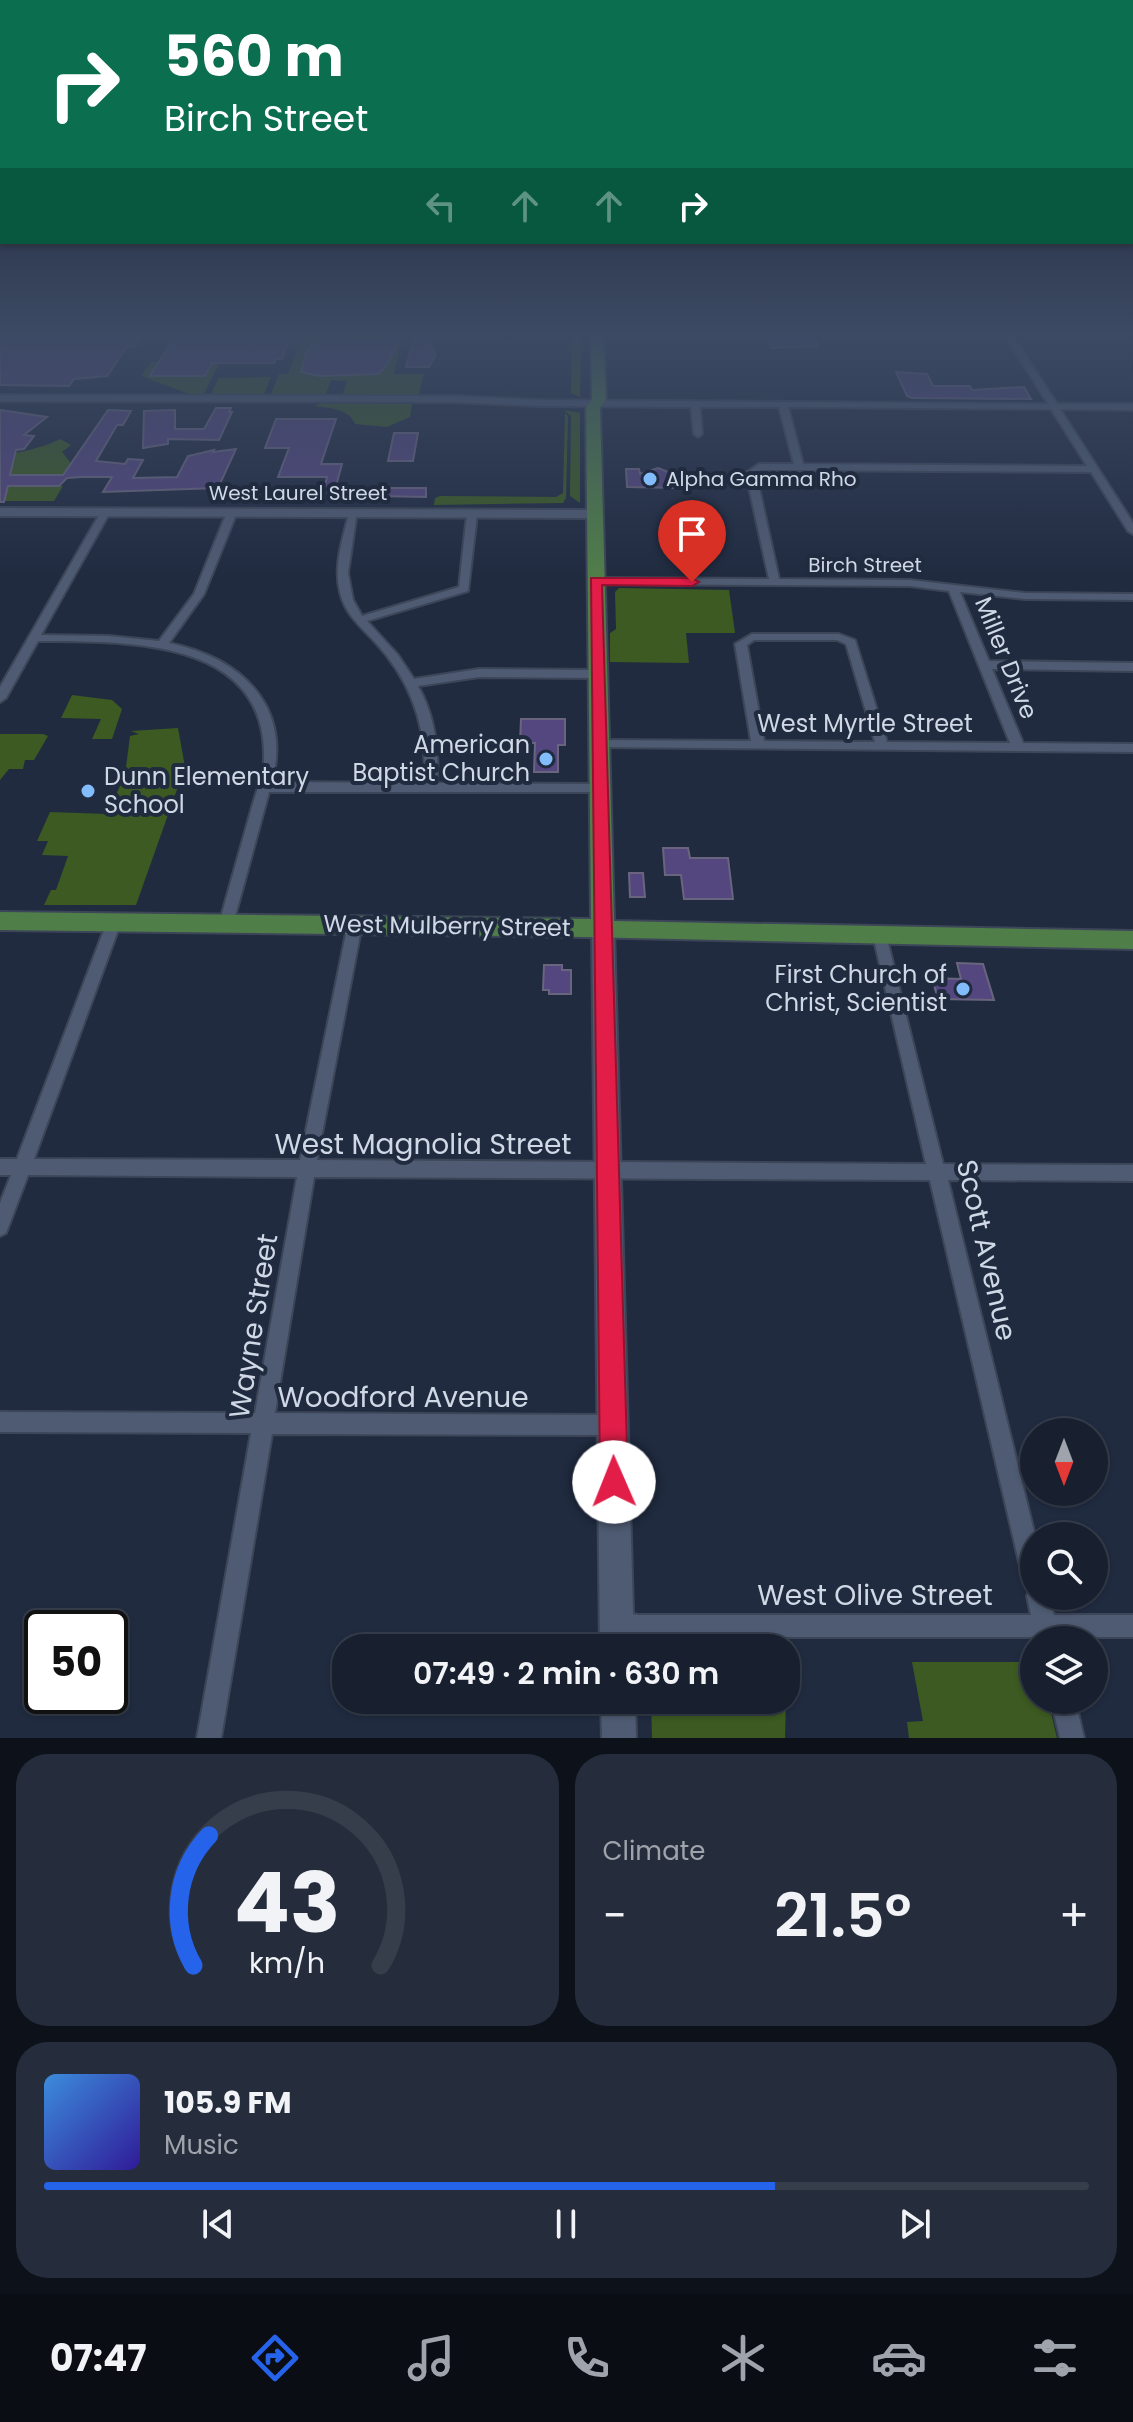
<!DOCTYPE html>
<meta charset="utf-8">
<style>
body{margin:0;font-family:Poppins,sans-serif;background:#252d3c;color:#f1f3f6;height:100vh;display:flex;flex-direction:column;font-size:30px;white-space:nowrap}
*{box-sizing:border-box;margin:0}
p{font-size:26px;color:#9fa3ab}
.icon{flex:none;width:44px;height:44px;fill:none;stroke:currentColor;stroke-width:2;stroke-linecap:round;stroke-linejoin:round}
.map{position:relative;height:1738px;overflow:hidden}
.details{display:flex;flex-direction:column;gap:16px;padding:16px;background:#0d121a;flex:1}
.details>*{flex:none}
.hud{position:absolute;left:0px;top:0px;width:1134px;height:244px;box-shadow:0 2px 6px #0004,0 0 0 2px #363e4c;background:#0b6e4f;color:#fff;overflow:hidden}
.needle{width:52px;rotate:180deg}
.tools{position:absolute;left:1020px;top:1418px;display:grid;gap:16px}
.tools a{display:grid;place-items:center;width:88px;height:88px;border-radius:50%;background:#182030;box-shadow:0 2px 6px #0004,0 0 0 2px #363e4c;font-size:40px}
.speed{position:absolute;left:24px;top:1610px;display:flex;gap:16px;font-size:40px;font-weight:700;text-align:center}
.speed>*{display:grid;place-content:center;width:104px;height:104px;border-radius:50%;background:#182030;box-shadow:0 2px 6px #0004,0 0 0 2px #363e4c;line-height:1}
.speed .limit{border:4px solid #111;border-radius:12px;background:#fff;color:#111}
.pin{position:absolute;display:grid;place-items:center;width:68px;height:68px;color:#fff;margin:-82px -34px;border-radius:50% 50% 50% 0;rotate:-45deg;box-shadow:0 0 8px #0007}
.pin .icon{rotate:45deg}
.me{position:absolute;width:88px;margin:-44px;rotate:359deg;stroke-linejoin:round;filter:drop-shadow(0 0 6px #0008)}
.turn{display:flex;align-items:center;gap:28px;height:168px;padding:0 32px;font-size:36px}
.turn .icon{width:104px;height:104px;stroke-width:2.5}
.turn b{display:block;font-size:56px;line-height:68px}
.lanes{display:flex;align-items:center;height:76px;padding:0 32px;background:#0003;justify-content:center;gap:40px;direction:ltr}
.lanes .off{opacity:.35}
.big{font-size:60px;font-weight:600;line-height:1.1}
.details .card{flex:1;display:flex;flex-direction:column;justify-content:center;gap:12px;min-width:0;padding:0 28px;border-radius:32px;background:#252d3c}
.details .dial{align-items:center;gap:0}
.dial svg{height:208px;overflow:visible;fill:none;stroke:#363e4c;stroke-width:7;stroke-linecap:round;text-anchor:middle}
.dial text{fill:#f1f3f6;stroke:none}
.song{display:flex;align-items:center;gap:24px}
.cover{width:96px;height:96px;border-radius:12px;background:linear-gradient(135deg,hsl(210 70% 55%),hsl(250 70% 35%))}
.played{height:8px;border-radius:4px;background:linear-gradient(90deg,#2563eb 70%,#363e4c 70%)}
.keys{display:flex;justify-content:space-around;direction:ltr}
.heat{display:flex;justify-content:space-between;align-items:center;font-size:44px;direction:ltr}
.details .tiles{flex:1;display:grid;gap:16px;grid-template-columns:1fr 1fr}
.card:last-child{grid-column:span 2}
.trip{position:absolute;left:332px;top:1634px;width:468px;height:80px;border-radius:32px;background:#182030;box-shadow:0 2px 6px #0004,0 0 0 2px #363e4c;font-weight:600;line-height:80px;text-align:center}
.menu{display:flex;height:128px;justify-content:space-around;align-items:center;background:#0a0d13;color:#9fa3ab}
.menu .icon{width:56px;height:56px}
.menu .on{color:#2563eb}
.menu b{font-size:36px;color:#f1f3f6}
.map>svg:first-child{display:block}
.green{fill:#3c5a21}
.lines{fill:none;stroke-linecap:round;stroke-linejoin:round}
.stream{stroke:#001e20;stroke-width:2}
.building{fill:#54467f;stroke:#6a657f;stroke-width:2}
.minor-casing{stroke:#3d4658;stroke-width:4}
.secondary-casing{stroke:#3d4658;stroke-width:4}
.primary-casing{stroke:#3d4658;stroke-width:4}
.minor{fill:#4e5b72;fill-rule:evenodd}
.secondary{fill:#4e5b72;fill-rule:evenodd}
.primary{fill:#507e49;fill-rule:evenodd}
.route{fill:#e11d48;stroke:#92132f;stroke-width:2}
.poi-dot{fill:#83bcfb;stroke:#202b40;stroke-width:3}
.labels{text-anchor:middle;stroke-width:8;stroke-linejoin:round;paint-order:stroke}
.far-poi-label{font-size:20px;fill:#d0d8e6;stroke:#202b40;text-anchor:start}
.far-street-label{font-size:20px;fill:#d0d8e6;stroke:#202b40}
.street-label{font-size:24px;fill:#d0d8e6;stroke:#202b40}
.poi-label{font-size:24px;fill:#d0d8e6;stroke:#202b40;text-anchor:end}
.near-street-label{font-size:28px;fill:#d0d8e6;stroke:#202b40}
</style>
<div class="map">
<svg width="1133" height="1738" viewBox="0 0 1133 1738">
<rect width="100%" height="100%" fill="#202b40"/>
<path class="green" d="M327 334 403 336 394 374H424L419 394H343L347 381 331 380 326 394H271L279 374H288L299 347H291L295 337H301V341L304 336Z
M572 334H581L580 397 571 393Z
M213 361H220L204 394H189L141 376 151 362H158L150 376H205Z
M271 377 264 394H211L219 378Z
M322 403 412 404 410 417 387 427 355 424C349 408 328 408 314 406Z
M564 410 580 413V503L570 496 571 416Z
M565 413 568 416 566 498 563 503 434 505 435 498 440 496 556 497 563 493Z
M60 439 71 445 62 452 70 462 67 475H2L3 467 12 466 6 454C18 454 50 445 60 439Z
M0 486H63L54 501H0Z
M619 588 729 590 735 633H686L689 663 610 662V633L616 629 615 592Z
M72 695 112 700 122 709 112 739H92L101 719 61 718Z
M178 728 185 767 136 905H44L51 890H56L68 856 42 855 48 841H37L50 812 107 814 125 775 130 736 139 734 131 731Z
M0 734H43L48 736 34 760H25L23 769H9L0 780Z
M912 1662H1030L1034 1669V1700H1048L1057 1738H909L907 1722 923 1721Z
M651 1700H786L785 1738H652Z"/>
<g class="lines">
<path class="stream" d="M1133 363V370"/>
</g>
<path class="building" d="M0 334H143L134 347H127L107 376 74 379 69 386 0 385Z
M176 334H291L282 359H276L274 363H212L205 376H150Z
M388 334H402L386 366 378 374 320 376 301 372 306 354 315 342 386 340Z
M415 334H433L430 348H434L435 356 429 367H406Z
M767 334H813L818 346 771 348Z
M896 372 927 374 933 386H970L972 390 1024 387 1031 399 912 398 907 396Z
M216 408H231L229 412H232L219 440 168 439V444L143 448 144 411 175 410V429H204Z
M0 410 47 417 24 435 34 436 24 449 16 450 10 475H63L108 410 131 411 123 425H117L96 461 125 464 128 459 143 460 133 478 177 477 188 456 214 450 213 452 236 449 218 488 103 492 112 477H82L67 478 59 486H8L4 502H0Z
M276 419H336L321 464H342L333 497H322L327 477H278L289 448H265Z
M394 433H418L413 461H388Z
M658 468 668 472 678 470 681 488 627 487 626 469H639L640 474Z
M378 488H426V497L378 496Z
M521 719H565V745H558V772H534L535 743H520Z
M663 848H688L690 858H728L733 899H684L681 875H665Z
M629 873H643L645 897H630Z
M957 963 983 964 994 1000 938 999 932 978 961 979Z
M544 965H562V970H571V994H549V990H543Z"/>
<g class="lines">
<defs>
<path id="minor" d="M1004 334H1012L1057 404H1133V410L1060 409 1133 523V534L1128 531 1091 472 761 470 756 474 779 579 910 580 1025 593 1133 594V600L1025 599 960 592 989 661 1133 663V671L992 669 1023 743 1133 744V752L593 747 591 744 597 740 751 741 735 644 752 634H839L855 640 887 742 1010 743 949 591 910 586 595 584 590 581 595 578 769 579 746 473 759 464H794L779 407H700L702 434 698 437 694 434 691 407 538 406 453 402 0 401V395L453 396 538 400 1048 404ZM788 407 1051 409 1087 466 803 464ZM754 640H837L846 644 875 742 764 741 747 645Z
M232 509 237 512 204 594 169 643C241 658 292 705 272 782L424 783C428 729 412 682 375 642 360 626 345 614 340 592 333 566 343 539 349 513L357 511 348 573 353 600 362 616 459 587 467 514 472 511 477 514 468 591 367 621 398 655 414 679 479 669 596 670 602 674 596 678 479 677 418 686C435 716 439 749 437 783L598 784 605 789 603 792H269L233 924 231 928H221L219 924C230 885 241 846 252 807 256 792 264 775 264 760 268 636 124 642 38 641L6 698 0 702V687L102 510 110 512 41 635 109 636 159 641 194 594 227 512Z
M114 916 119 918 121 922 34 1159 300 1160 348 924 350 920H360L362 924 317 1160 926 1164 873 935 875 931H885L943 1164 1133 1165V1181L948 1180 1035 1536 1034 1596H1049L1054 1615H1133V1637H1060L1061 1640H1037V1637H639L609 1631 606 1623 609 1615 617 1612 639 1615H1031L1027 1596 1030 1588 1026 1587 1023 1579 930 1180 314 1177 275 1413 613 1415 620 1418 623 1425 620 1432 613 1435 272 1434 221 1738H197L251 1433 0 1432V1412L255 1413 297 1177 28 1175 6 1233 0 1236V1203L11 1175H0V1159H17L107 922 109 918Z
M1051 1700H1075L1084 1738H1060Z"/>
<path id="secondary" d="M0 508 595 510 602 514 595 518 0 516Z
M603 921 610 923 614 929 634 1648H600L592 929 596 923Z
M601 1700H635L636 1738H602Z"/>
<path id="primary" d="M591 334H603L606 399 600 408 614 921 1133 931V949L584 937 0 930V912L591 919 586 408 592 399Z"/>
</defs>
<use href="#minor" class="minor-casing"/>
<use href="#secondary" class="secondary-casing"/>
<use href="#primary" class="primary-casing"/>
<use href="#minor" class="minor"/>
<use href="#secondary" class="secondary"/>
<use href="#primary" class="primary"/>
</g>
<linearGradient id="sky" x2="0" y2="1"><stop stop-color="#121823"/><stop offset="0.58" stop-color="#3c4a64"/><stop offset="1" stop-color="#3c4a64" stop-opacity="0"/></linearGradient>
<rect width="1133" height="577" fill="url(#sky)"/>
<path class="route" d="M591 578H692L699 582 692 586 602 585 628 1482 624 1492 614 1496 604 1492 600 1482Z"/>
<g class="poi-dot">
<circle cx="650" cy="479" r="8"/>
<circle cx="546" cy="759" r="8"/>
<circle cx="88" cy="791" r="8"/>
<circle cx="963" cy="989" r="8"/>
</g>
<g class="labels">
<g class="far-poi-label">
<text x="666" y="486">Alpha Gamma Rho</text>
</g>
<g class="far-street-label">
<text x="298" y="500">West Laurel Street</text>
<text x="865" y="572">Birch Street</text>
</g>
<g class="street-label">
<text transform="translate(1006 658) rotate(68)" y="8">Miller Drive</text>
<text x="865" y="732">West Myrtle Street</text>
<text transform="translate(447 926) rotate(1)" y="8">West Mulberry Street</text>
</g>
<g class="poi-label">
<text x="530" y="753">American<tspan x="530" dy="28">Baptist Church</tspan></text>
<text x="104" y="785" text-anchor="start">Dunn Elementary<tspan x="104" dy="28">School</tspan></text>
<text x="947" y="983">First Church of<tspan x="947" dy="28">Christ, Scientist</tspan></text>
</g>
<g class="near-street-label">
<text x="423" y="1154">West Magnolia Street</text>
<text transform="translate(987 1250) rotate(77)" y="10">Scott Avenue</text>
<text transform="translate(253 1326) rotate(-81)" y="10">Wayne Street</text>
<text x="403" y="1407">Woodford Avenue</text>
<text x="875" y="1605">West Olive Street</text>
</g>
</g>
</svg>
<div class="tools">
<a><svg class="needle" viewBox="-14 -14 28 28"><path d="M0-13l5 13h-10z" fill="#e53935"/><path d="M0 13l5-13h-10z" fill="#9fa3ab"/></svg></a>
<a><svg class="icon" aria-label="search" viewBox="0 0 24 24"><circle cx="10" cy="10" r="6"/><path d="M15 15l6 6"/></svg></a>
<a><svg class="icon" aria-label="layers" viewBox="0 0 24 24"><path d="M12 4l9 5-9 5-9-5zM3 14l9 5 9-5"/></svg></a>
</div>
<div class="speed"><div class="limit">50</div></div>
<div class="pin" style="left:692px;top:582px;background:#d93025"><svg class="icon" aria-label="arrive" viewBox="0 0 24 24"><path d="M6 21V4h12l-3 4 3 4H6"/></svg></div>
<svg class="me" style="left:614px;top:1482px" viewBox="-20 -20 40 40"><circle r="19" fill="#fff"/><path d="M0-13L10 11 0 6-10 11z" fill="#e11d48"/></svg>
<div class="trip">07:49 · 2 min · 630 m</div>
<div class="hud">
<div class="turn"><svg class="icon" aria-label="right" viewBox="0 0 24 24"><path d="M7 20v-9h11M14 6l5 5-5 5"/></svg><div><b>560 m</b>Birch Street</div></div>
<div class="lanes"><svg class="icon off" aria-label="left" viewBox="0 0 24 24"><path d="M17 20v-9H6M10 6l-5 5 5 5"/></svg><svg class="icon off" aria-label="ahead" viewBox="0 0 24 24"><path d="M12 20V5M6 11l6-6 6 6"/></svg><svg class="icon off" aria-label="ahead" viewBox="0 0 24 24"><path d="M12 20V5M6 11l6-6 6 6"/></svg><svg class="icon" aria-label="right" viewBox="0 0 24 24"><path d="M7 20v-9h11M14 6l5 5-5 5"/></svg></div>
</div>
</div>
<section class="details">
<div class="tiles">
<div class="card dial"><svg viewBox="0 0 100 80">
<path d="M14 69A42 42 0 1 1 86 69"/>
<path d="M14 69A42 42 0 0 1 20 19" stroke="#2563eb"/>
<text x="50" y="56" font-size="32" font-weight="700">43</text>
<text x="50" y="72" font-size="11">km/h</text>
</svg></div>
<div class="card"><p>Climate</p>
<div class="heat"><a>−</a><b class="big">21.5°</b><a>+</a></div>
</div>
<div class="card">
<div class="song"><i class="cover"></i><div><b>105.9 FM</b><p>Music</p></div></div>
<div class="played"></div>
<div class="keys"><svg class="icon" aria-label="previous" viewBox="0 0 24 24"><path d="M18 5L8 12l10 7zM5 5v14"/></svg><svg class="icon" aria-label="pause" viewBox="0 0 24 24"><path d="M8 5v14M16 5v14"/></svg><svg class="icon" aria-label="next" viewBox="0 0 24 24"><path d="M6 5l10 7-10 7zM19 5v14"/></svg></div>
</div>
</div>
</section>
<nav class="menu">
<b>07:47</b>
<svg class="icon on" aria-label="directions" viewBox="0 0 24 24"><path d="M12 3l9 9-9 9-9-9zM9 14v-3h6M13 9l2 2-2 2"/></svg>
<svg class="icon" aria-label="music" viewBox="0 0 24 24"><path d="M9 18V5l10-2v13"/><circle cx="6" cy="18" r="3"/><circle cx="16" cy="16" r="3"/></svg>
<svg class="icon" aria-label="phone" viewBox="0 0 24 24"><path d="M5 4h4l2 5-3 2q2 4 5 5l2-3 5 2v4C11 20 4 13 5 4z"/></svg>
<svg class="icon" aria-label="climate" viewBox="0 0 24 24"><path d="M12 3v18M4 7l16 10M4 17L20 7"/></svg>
<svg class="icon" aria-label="car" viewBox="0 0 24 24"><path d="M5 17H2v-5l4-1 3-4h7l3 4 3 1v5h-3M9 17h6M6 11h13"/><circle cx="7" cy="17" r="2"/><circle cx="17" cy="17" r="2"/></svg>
<svg class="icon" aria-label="filters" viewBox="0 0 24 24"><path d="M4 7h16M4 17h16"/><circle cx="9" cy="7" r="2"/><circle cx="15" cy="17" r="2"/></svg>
</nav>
